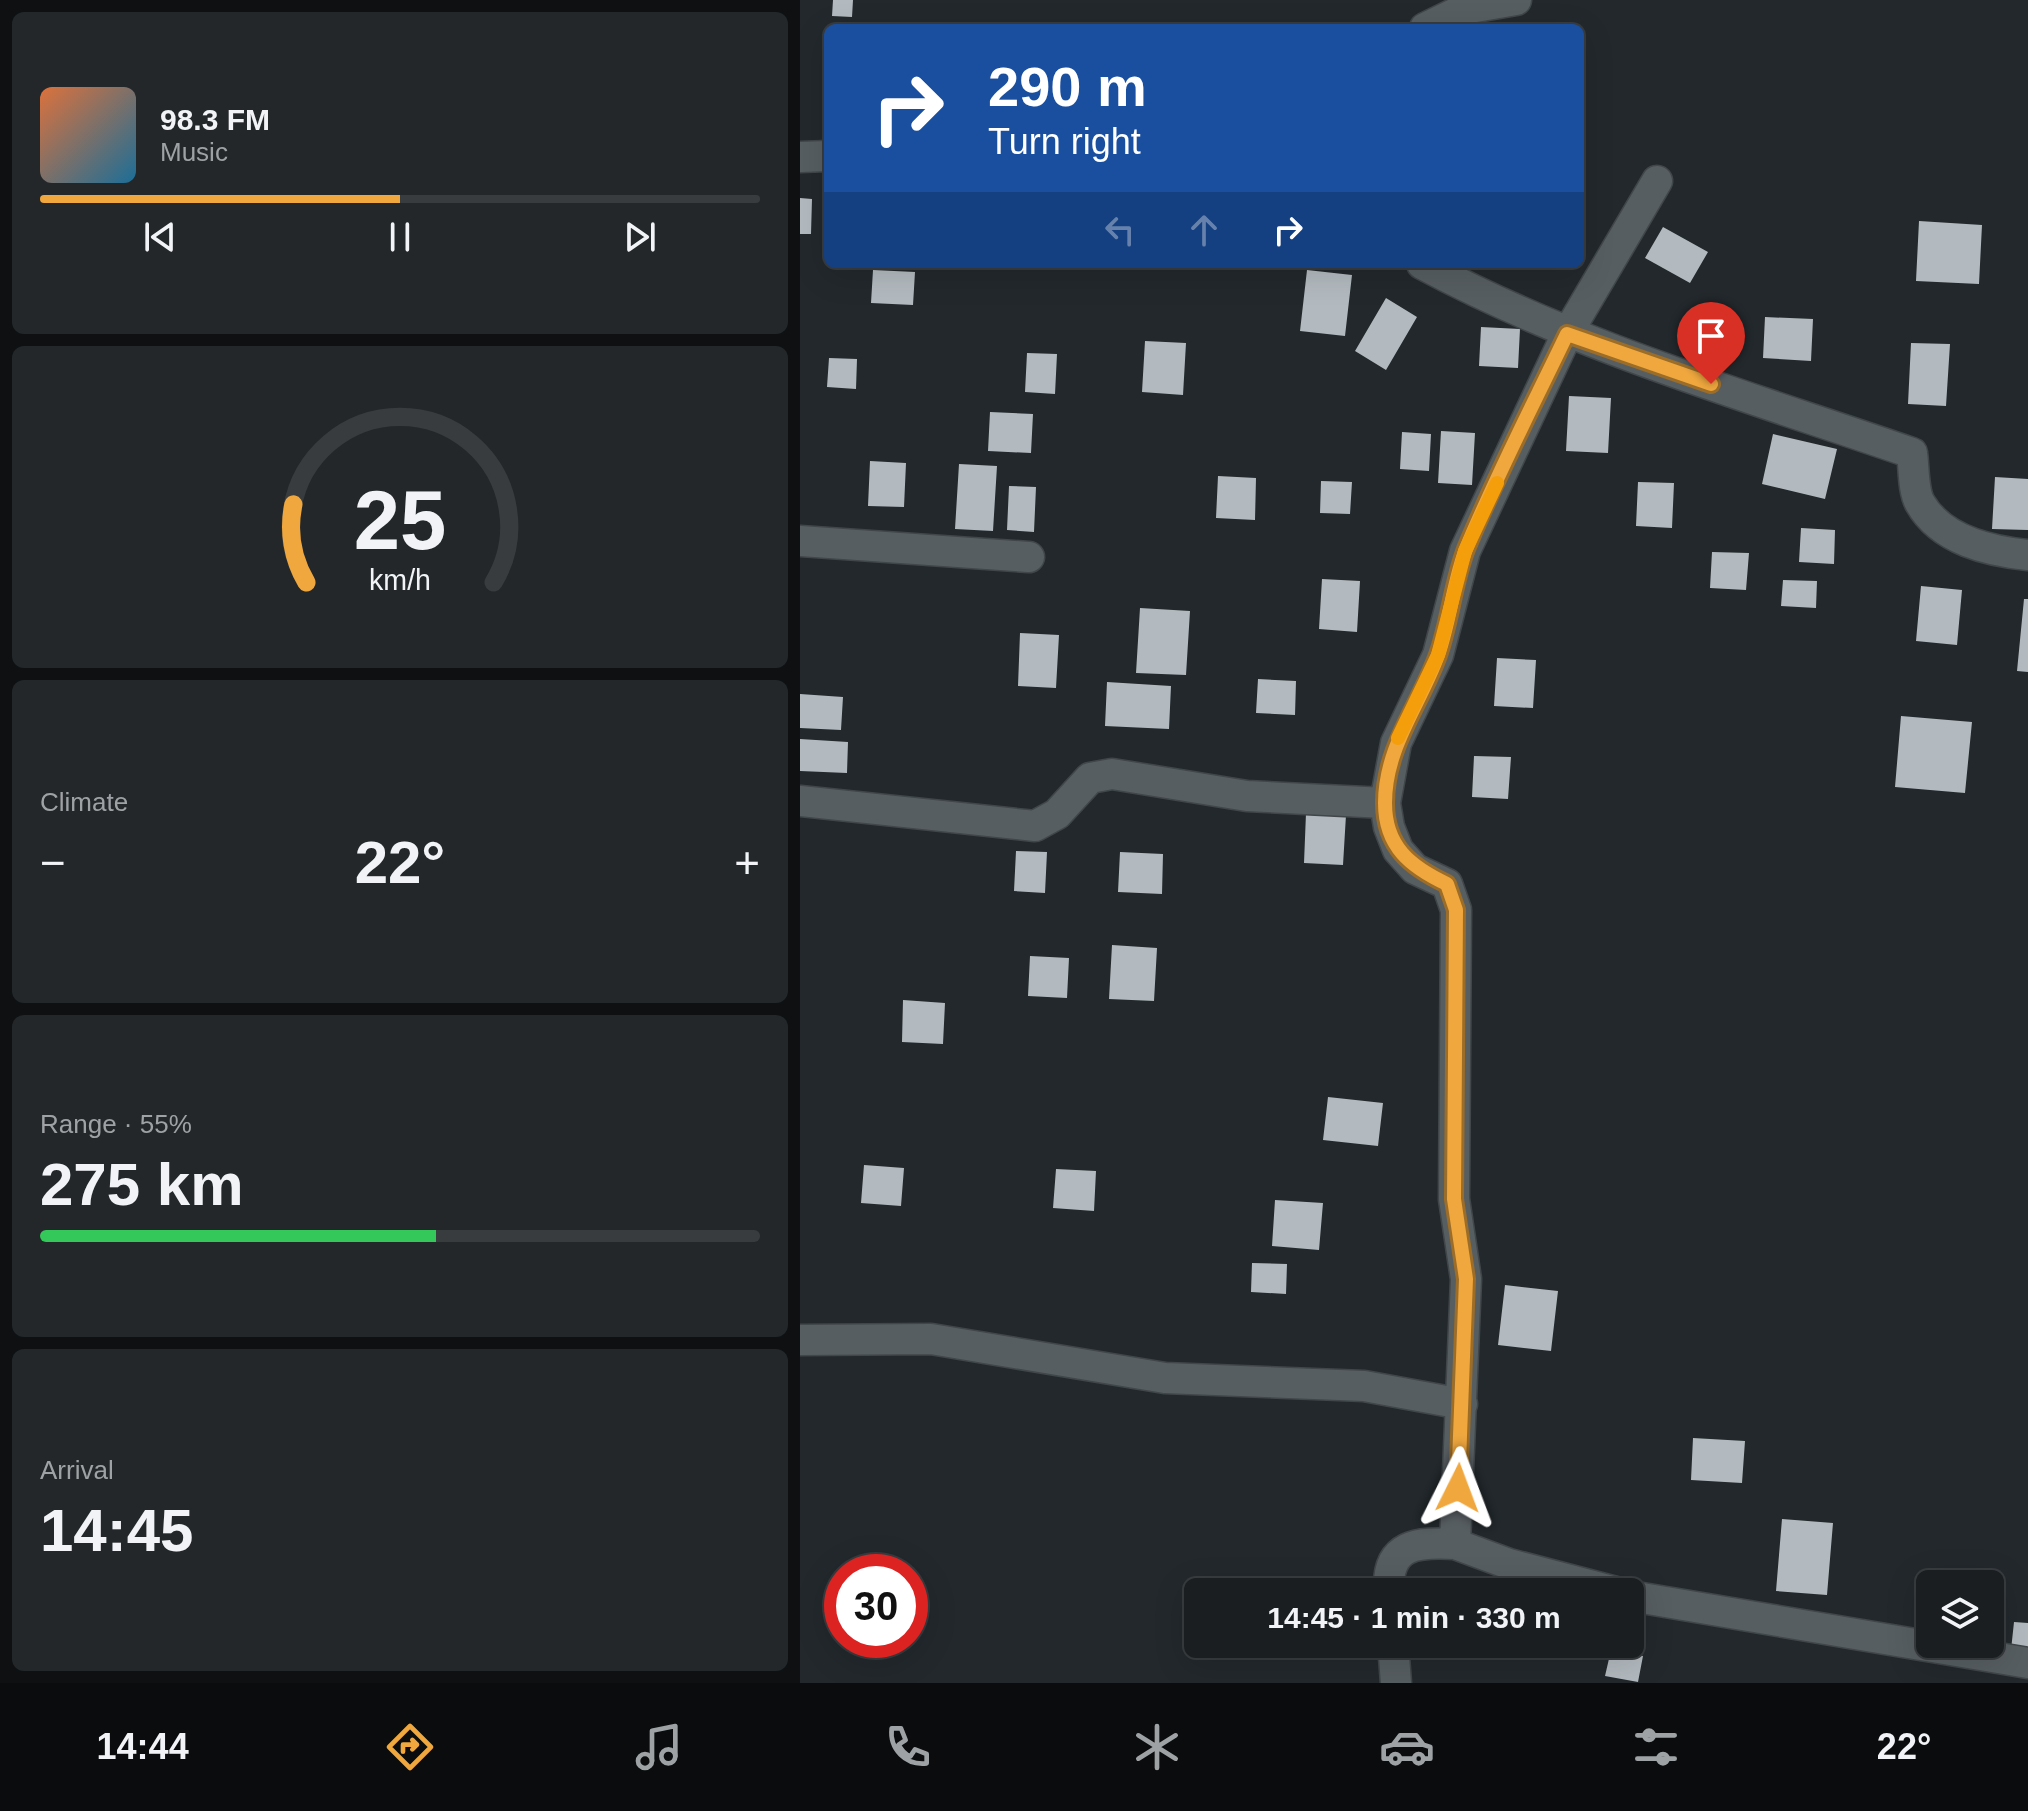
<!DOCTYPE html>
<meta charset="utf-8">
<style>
body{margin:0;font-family:Arial,sans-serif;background:#23272a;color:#f1f3f6;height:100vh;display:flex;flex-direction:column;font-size:30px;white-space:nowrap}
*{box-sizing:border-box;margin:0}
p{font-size:26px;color:#9fa2a5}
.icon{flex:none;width:44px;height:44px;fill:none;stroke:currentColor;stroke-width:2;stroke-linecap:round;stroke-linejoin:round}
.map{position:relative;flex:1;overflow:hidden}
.drawer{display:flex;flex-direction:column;gap:12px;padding:12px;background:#0e1012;width:800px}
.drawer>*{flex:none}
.guide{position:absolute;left:24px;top:24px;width:760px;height:244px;border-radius:12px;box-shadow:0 8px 32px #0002,0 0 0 2px #383c3f;background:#1a4fa0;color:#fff;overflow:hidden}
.controls{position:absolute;left:1116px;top:1570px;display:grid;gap:16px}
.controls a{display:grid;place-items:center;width:88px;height:88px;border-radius:12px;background:#1a1e21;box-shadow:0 8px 32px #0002,0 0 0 2px #383c3f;font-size:40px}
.speed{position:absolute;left:24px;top:1554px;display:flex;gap:16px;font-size:40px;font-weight:700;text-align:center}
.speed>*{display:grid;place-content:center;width:104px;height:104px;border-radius:50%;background:#1a1e21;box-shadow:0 8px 32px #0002,0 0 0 2px #383c3f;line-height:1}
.speed .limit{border:12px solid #d22;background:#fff;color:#111}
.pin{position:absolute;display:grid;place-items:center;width:68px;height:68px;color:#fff;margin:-82px -34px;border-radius:50% 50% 50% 0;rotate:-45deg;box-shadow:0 0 8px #0007}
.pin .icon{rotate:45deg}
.me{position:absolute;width:88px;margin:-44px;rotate:3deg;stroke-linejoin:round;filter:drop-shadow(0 0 6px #0008)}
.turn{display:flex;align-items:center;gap:28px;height:168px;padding:0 32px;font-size:36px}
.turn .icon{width:104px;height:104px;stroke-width:2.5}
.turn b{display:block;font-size:56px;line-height:68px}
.lanes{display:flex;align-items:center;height:76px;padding:0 32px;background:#0003;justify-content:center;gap:40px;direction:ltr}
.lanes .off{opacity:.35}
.big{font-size:60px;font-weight:800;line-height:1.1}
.drawer .widget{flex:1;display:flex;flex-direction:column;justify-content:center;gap:12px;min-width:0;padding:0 28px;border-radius:12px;background:#23272a}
.drawer .dial{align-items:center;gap:0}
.dial svg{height:208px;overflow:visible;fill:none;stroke:#383c3f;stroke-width:7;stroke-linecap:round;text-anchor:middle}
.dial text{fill:#f1f3f6;stroke:none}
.song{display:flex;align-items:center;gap:24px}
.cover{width:96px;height:96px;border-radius:12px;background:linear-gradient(135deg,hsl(20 70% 55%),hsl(200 70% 35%))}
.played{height:8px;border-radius:4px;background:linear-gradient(90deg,#efa73e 50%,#383c3f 50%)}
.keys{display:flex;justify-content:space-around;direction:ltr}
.heat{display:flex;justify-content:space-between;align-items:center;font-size:44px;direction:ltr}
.charge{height:12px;border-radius:6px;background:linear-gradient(90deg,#34c759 55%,#383c3f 0)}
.trip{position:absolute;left:384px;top:1578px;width:460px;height:80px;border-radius:12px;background:#1a1e21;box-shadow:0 8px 32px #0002,0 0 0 2px #383c3f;font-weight:800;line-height:80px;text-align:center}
.tabs{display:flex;height:128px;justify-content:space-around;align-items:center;background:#0a0c0d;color:#9fa2a5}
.tabs .icon{width:56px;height:56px}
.tabs .current{color:#efa73e}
.tabs b{font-size:36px;color:#f1f3f6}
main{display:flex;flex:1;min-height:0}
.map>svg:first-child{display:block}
.building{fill:#b3babf}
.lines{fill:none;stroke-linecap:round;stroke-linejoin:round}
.minor-casing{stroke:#404649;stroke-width:33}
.minor{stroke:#575e62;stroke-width:30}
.route-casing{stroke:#9b6d28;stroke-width:20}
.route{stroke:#efa73e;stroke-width:14}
.slow{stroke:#f59e0b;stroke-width:14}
</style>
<main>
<section class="drawer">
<div class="widget">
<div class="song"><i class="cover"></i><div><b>98.3 FM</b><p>Music</p></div></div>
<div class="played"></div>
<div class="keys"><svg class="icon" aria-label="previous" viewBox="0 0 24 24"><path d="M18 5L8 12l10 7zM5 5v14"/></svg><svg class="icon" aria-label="pause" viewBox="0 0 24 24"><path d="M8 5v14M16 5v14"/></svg><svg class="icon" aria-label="next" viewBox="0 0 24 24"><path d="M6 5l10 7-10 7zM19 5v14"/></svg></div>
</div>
<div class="widget dial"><svg viewBox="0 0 100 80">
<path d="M14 69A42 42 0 1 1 86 69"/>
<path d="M14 69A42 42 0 0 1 9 39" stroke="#efa73e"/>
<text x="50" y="56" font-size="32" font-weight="700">25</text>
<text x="50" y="72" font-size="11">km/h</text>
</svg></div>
<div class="widget"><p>Climate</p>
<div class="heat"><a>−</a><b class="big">22°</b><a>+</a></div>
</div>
<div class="widget"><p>Range · 55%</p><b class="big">275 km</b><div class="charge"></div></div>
<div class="widget"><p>Arrival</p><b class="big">14:45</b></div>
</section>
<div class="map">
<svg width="1228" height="1683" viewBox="0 0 1228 1683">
<rect width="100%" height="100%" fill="#22282c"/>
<path class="building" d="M33 0H53L52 17 32 16Z
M0 198 12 199 11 234H0Z
M1119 221 1182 225 1179 284 1116 281Z
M863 227 908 252 890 283 845 258Z
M73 270 115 272 113 305 71 303Z
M507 270 552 275 545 336 500 331Z
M586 298 617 317 586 370 555 351Z
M965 317 1013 319 1011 361 963 358Z
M681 327 720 329 718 368 679 366Z
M345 341 386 343 383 395 342 392Z
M1111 343 1150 344 1146 406 1108 404Z
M227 353 257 354 255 394 225 392Z
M29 358 57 359 56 389 27 387Z
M769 396 811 398 808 453 766 451Z
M190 412 233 414 231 453 188 451Z
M641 431 675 433 672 485 638 483Z
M602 432 631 434 629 471 600 469Z
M973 434 1037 449 1025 499 962 484Z
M70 461 106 463 104 507 68 506Z
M159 464 197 466 193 531 155 529Z
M418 476 456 478 455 520 416 518Z
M1195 477 1228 479V530L1192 529Z
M521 481 552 482 550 514 520 513Z
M838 482 874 483 872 528 836 526Z
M209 486 236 487 234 532 207 530Z
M1001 528 1035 530 1034 564 999 562Z
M912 552 949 553 946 590 910 588Z
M522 579 560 581 557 632 519 629Z
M983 580 1017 581 1016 608 981 606Z
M1121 586 1162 590 1157 645 1116 641Z
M1224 599H1228V672L1217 671Z
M340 608 390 611 386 675 336 673Z
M220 633 259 635 256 688 218 686Z
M697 658 736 660 733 708 694 706Z
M458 679 496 681 495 715 456 713Z
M307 682 371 686 369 729 305 726Z
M0 694 43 697 41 730 0 728Z
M1101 716 1172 722 1165 793 1095 787Z
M0 739 48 742 47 773 0 771Z
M674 756 711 757 708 799 672 797Z
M506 813 546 815 543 865 504 863Z
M216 851 247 852 245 893 214 891Z
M320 852 363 854 362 894 318 892Z
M312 945 357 948 354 1001 309 999Z
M230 956 269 958 267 998 228 996Z
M103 1000 145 1003 143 1044 102 1042Z
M528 1097 583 1103 578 1146 523 1140Z
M64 1165 104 1168 101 1206 61 1203Z
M256 1169 296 1171 294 1211 253 1208Z
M475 1200 523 1203 519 1250 472 1246Z
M452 1263 487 1264 486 1294 451 1292Z
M705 1285 758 1291 751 1351 698 1345Z
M893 1438 945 1441 942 1483 891 1480Z
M982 1519 1033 1523 1027 1595 976 1591Z
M1214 1622 1228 1623V1651L1211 1650Z
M811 1650 843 1656 838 1682 805 1676Z"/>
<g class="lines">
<defs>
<path id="minor" d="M625 28 664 9 716 0
M0 157 28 156
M622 264C777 347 947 396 1112 453 1114 467 1113 491 1120 503 1141 540 1188 551 1228 555
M0 541 229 557
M0 801 235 826 257 814 290 778 312 774 447 796 585 803
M0 1340 131 1339 365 1378 564 1386 662 1404
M655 1544 709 1564 816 1592
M589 1592C586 1543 618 1542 655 1544L666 1279 654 1199 656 910 647 884 615 869 598 850 589 827 585 803 596 743 638 655 665 551 767 334 857 181
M830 1596 1228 1663
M593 1644 596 1683"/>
</defs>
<use href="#minor" class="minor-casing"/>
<use href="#minor" class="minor"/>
</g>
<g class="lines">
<defs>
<path id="route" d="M658 1488 666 1279 654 1199 656 910 647 884C611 867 585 847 585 803 585 747 620 705 638 655 650 621 653 583 666 549 696 476 733 405 767 334L911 384"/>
</defs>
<use href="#route" class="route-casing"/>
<use href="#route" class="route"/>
<path class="slow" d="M598 738 638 655 665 551 697 483"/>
</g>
</svg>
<div class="controls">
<a><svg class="icon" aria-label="layers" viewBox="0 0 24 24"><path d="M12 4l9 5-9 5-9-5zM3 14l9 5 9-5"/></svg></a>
</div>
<div class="speed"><div class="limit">30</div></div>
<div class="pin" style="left:911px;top:384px;background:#d93025"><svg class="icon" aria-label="arrive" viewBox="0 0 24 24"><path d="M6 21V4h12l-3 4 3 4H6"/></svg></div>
<svg class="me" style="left:658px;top:1488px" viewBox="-20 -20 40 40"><path d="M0-17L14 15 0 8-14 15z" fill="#efa73e" stroke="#fff" stroke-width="4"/></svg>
<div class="trip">14:45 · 1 min · 330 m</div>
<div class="guide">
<div class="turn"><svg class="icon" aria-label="right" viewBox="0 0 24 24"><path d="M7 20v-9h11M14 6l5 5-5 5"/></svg><div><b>290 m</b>Turn right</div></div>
<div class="lanes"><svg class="icon off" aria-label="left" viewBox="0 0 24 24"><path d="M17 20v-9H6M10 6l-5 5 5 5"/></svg><svg class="icon off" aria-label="ahead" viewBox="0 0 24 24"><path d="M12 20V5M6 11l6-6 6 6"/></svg><svg class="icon" aria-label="right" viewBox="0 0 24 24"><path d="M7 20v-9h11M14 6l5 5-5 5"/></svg></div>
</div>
</div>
</main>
<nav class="tabs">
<b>14:44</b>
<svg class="icon current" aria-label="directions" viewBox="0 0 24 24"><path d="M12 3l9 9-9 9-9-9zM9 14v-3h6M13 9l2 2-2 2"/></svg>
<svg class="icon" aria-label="music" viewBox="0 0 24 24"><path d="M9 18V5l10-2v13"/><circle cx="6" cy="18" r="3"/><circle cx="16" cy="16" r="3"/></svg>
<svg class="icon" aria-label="phone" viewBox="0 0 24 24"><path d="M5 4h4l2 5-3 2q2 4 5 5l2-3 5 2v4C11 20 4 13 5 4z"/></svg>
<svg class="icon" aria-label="climate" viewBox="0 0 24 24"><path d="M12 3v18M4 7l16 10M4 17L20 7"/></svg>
<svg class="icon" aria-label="car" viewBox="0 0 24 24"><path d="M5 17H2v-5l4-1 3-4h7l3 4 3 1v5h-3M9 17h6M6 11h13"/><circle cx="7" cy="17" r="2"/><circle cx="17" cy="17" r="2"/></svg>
<svg class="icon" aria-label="filters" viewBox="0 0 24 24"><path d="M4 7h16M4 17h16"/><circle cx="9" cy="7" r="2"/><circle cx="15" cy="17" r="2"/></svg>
<b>22°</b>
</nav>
